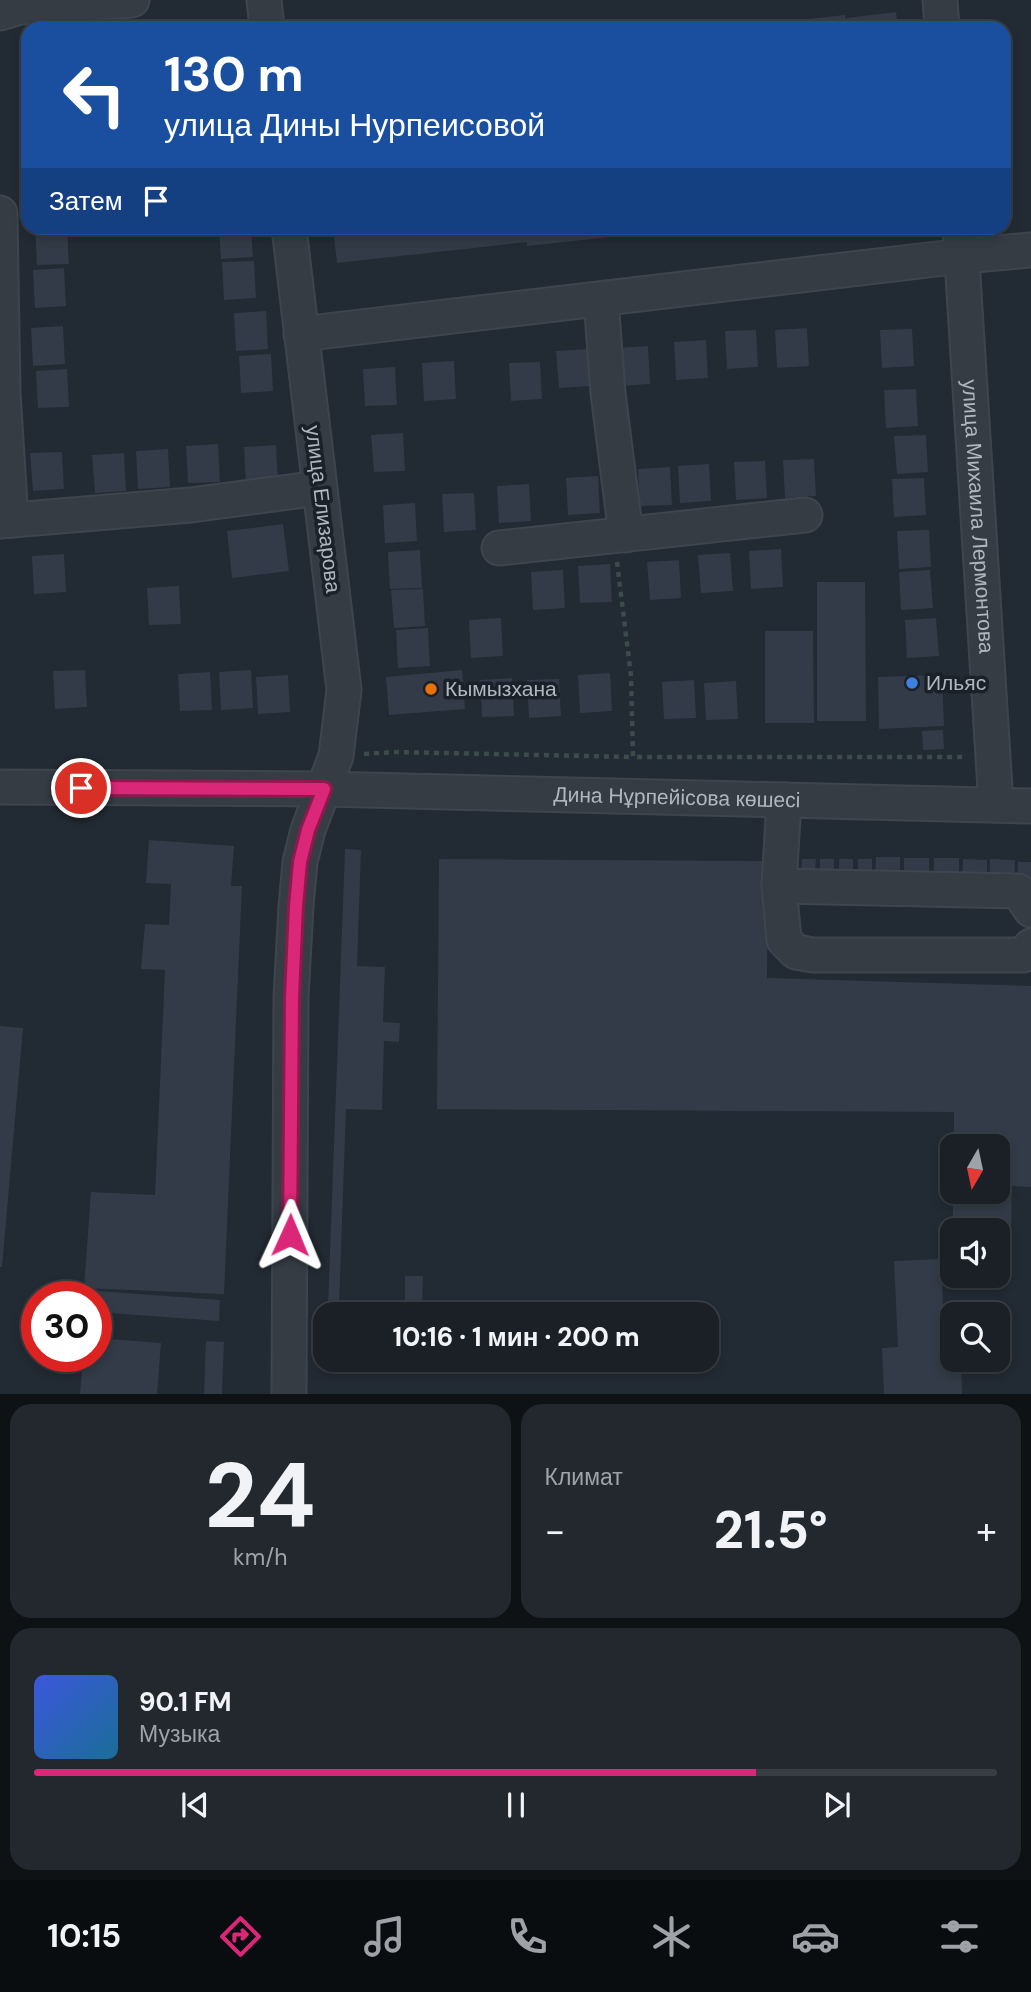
<!DOCTYPE html>
<html lang="ru">
<meta charset="utf-8">
<style>
body{margin:0;font-family:"DM Sans",sans-serif;background:#23282e;color:#f1f3f6;height:100vh;display:flex;flex-direction:column;font-size:26px;white-space:nowrap}
*{box-sizing:border-box;margin:0}
p{font-size:23px;color:#9fa3a7}
.icon{flex:none;width:38px;height:38px;fill:none;stroke:currentColor;stroke-width:2;stroke-linecap:round;stroke-linejoin:round}
.map{position:relative;height:1394px;overflow:hidden}
.panel{display:flex;flex-direction:column;gap:10px;padding:10px;background:#0e1215;flex:1}
.panel>*{flex:none}
.guide{position:absolute;left:21px;top:21px;width:990px;height:214px;border-radius:21px;box-shadow:0 4px 10px #0003,0 0 0 2px #383e43;background:#1a4fa0;color:#fff;overflow:hidden}
.needle{width:46px;rotate:189deg}
.buttons{position:absolute;left:940px;top:1134px;display:grid;gap:14px}
.buttons a{display:grid;place-items:center;width:70px;height:70px;border-radius:14px;background:#1a2026;box-shadow:0 4px 10px #0003,0 0 0 2px #383e43;font-size:35px}
.speed{position:absolute;left:21px;top:1281px;display:flex;gap:14px;font-size:35px;font-weight:700;text-align:center}
.speed>*{display:grid;place-content:center;width:91px;height:91px;border-radius:50%;background:#1a2026;box-shadow:0 4px 10px #0003,0 0 0 2px #383e43;line-height:1}
.speed .limit{border:10px solid #d22;background:#fff;color:#111}
.pin{position:absolute;display:grid;place-items:center;width:60px;height:60px;color:#fff;margin:-30px;border:4px solid #fff;border-radius:50%;box-shadow:0 2px 7px #0007}
.me{position:absolute;width:77px;margin:-38px;rotate:1deg;stroke-linejoin:round;filter:drop-shadow(0 0 5px #0008)}
.turn{display:flex;align-items:center;gap:24px;height:147px;padding:0 28px;font-size:32px}
.turn .icon{width:91px;height:91px;stroke-width:2.5}
.turn b{display:block;font-size:49px;line-height:60px}
.then{display:flex;align-items:center;height:66px;padding:0 28px;background:#0003;gap:14px;font-size:26px}
.big{font-size:52px;font-weight:800;line-height:1.1}
.panel .card{flex:1;display:flex;flex-direction:column;justify-content:center;gap:10px;min-width:0;padding:0 24px;border-radius:21px;background:#23282e}
.panel .dial{align-items:center;gap:0}
.dial b{font-size:91px;line-height:1}
.song{display:flex;align-items:center;gap:21px}
.cover{width:84px;height:84px;border-radius:10px;background:linear-gradient(135deg,hsl(230 70% 55%),hsl(200 70% 35%))}
.played{height:7px;border-radius:4px;background:linear-gradient(90deg,#db2777 75%,#383e43 75%)}
.keys{display:flex;justify-content:space-around;direction:ltr}
.heat{display:flex;justify-content:space-between;align-items:center;font-size:38px;direction:ltr}
.panel .tiles{flex:1;display:grid;gap:10px;grid-template-columns:1fr 1fr}
.card:last-child{grid-column:span 2}
.trip{position:absolute;left:313px;top:1302px;width:406px;height:70px;border-radius:21px;background:#1a2026;box-shadow:0 4px 10px #0003,0 0 0 2px #383e43;font-weight:800;line-height:70px;text-align:center}
.tabs{display:flex;height:112px;justify-content:space-around;align-items:center;background:#0a0d0f;color:#9fa3a7}
.tabs .icon{width:49px;height:49px}
.tabs .active{color:#db2777}
.tabs b{font-size:32px;color:#f1f3f6}
.map>svg:first-child{display:block}
.building{fill:#323b47}
.lines{fill:none;stroke-linecap:round;stroke-linejoin:round}
.minor-casing{stroke:#3e454e;stroke-width:37}
.path{stroke:#3c4c4d;stroke-width:4.5;stroke-dasharray:5 5;stroke-linecap:butt}
.minor{stroke:#353c44;stroke-width:33}
.route-casing{stroke:#8e194d;stroke-width:18}
.route{stroke:#db2777;stroke-width:12}
.shop-dot{fill:#3f7fe0;stroke:#1b2129;stroke-width:2.5}
.food-dot{fill:#e8710a;stroke:#1b2129;stroke-width:2.5}
.labels{text-anchor:middle;stroke-width:7;stroke-linejoin:round;paint-order:stroke}
.street-label{font-size:21px;fill:#afb7c1;stroke:#1b2129}
.poi-label{font-size:21px;fill:#afb7c1;stroke:#1b2129;text-anchor:start}
</style>
<div class="map">
<svg width="1031" height="1394" viewBox="0 0 1031 1394">
<rect width="100%" height="100%" fill="#222a33"/>
<path class="building" d="M896 12 898 28H848L847 18Z
M845 15 847 28H743L742 26Z
M21 50H28V88H23Z
M35 228H67L69 264 37 265Z
M219 228H251L253 257 221 259Z
M333 228H685V229L527 246V242L337 263Z
M254 261 256 298 224 300 222 262Z
M64 268 66 306 35 308 33 270Z
M266 311 268 349 236 351 234 313Z
M63 326 65 364 33 366 31 328Z
M807 328 809 366 777 368 775 330Z
M912 329 914 366 882 368 880 330Z
M756 330 758 367 727 369 725 331Z
M706 340 708 378 676 380 674 342Z
M648 346 650 384 618 386 616 348Z
M588 349 591 386 559 388 556 351Z
M271 354 273 391 241 393 239 356Z
M454 361 456 399 424 401 422 363Z
M540 362 542 399 511 401 509 363Z
M395 367 397 405 365 406 363 369Z
M67 369 69 407 38 408 36 371Z
M916 389 918 426 886 428 884 390Z
M403 433 405 471 374 472 371 435Z
M926 435 928 472 897 474 894 436Z
M218 444 220 482 188 483 186 446Z
M276 445 278 482 246 484 244 447Z
M168 449 170 487 138 489 136 451Z
M62 452 64 489 33 491 30 453Z
M124 453 126 491 95 493 92 455Z
M814 459 816 496 785 498 783 460Z
M765 461 767 498 736 500 734 462Z
M709 464 711 501 680 503 678 466Z
M670 467 672 505 640 506 638 469Z
M598 476 600 513 568 515 566 478Z
M924 478 926 515 894 517 892 479Z
M529 484 531 521 499 523 497 486Z
M474 493 476 530 444 532 442 494Z
M415 503 417 541 385 543 383 505Z
M283 524 289 571 232 578 227 531Z
M929 530 931 567 899 569 897 531Z
M781 549 783 587 751 589 749 551Z
M420 550 422 588 390 589 388 552Z
M730 553 733 591 701 593 698 555Z
M64 554 66 592 34 594 32 556Z
M679 560 681 598 650 600 647 562Z
M610 564 612 602 580 603 578 566Z
M563 570 565 608 533 610 531 572Z
M930 570 933 608 901 610 899 572Z
M817 582H865L866 721H817Z
M179 586 181 624 149 625 147 588Z
M423 589 425 626 394 628 391 590Z
M501 618 503 656 471 658 469 620Z
M936 618 939 656 907 658 905 620Z
M428 628 430 666 398 668 396 630Z
M765 631H813L814 723H765Z
M85 670 87 707 55 709 53 671Z
M251 670 253 708 221 710 219 672Z
M462 670 465 709 389 715 386 677Z
M210 672 212 710 180 711 178 674Z
M610 673 612 711 580 713 578 675Z
M288 675 290 712 258 714 256 677Z
M942 675 944 726 879 729 878 677Z
M512 678 514 716 482 717 480 680Z
M559 679 561 716 529 718 527 680Z
M694 680 696 718 664 719 662 682Z
M736 681 738 719 706 720 704 683Z
M943 730 944 749 923 750 922 731Z
M149 840 234 846 231 886H242L224 1294 84 1288 91 1192 155 1195 165 970 141 969 145 924 169 925 171 884 146 883Z
M345 849 361 850 357 966 385 967 383 1022 400 1023 399 1042 384 1041 382 1110 346 1109 339 1307 328 1306Z
M876 857H900V878H875Z
M904 858H929V879H904Z
M934 858H959V880L934 879Z
M439 859 768 861 767 978 1031 986V1187L1012 1186 1011 1239H998V1230H953V1192H998V1146H954V1112L437 1109Z
M802 859H816L815 872H801Z
M820 859H834V872H820Z
M839 859H853V872L839 871Z
M858 859H872V872H858Z
M963 859 987 860V881H962Z
M990 859 1015 860 1014 881 990 880Z
M1018 862H1031V883H1017Z
M0 1026 23 1028 2 1267H0Z
M941 1259 945 1353H952V1360H961L962 1394H884L882 1348 898 1347 894 1261Z
M405 1276H423L422 1314H405Z
M71 1289 220 1300 219 1321 96 1312V1297H71Z
M96 1338 161 1343 157 1394H80L83 1356H96Z
M206 1341 224 1342 222 1394H204Z"/>
<g class="lines">
<defs>
<g id="minor">
<path d="M264 0 267 28"/>
<path d="M940 0 942 28"/>
<path d="M0 13 20 7 132 0"/>
<path d="M0 213 3 393 11 520"/>
<path id="s1" d="M960 228 996 805"/>
<path d="M601 299 608 393 626 535"/>
<path d="M301 334 962 256 1031 250"/>
<path d="M0 521 191 505 319 488"/>
<path d="M499 548 805 515"/>
<path id="s2" d="M0 787 324 789 1031 806"/>
<path d="M784 800 779 886 784 940 796 952 813 955H1023L1031 946"/>
<path d="M779 886 1018 891 1031 910"/>
<path d="M289 1394 291 997 296 906 300 862 308 830 336 756 344 690 289 228"/>
</g>
</defs>
<use href="#minor" class="minor-casing"/>
<path class="path" d="M617 562 631 676 633 757H967
M364 754 396 752 633 757"/>
<use href="#minor" class="minor"/>
</g>
<g class="lines">
<defs>
<path id="route" d="M81 788 324 789 308 830 300 862 296 906 292 997 290 1235"/>
</defs>
<use href="#route" class="route-casing"/>
<use href="#route" class="route"/>
</g>
<circle class="shop-dot" cx="912" cy="683" r="7"/>
<circle class="food-dot" cx="431" cy="689" r="7"/>
<g class="labels">
<g class="street-label">
<text transform="translate(323 509) rotate(83)" y="7">улица Елизарова</text>
<text dy="7" stroke="none"><textPath href="#s1" startOffset="289">улица Михаила Лермонтова</textPath></text>
<text dy="7" stroke="none"><textPath href="#s2" startOffset="677">Дина Нұрпейісова көшесі</textPath></text>
</g>
<g class="poi-label">
<text x="926" y="690">Ильяс</text>
<text x="445" y="696">Кымызхана</text>
</g>
</g>
</svg>
<div class="buttons">
<a><svg class="needle" viewBox="-14 -14 28 28"><path d="M0-13l5 13h-10z" fill="#e53935"/><path d="M0 13l5-13h-10z" fill="#9fa3a7"/></svg></a>
<a><svg class="icon" aria-label="sound" viewBox="0 0 24 24"><path d="M4 9h4l5-4v14l-5-4H4zM17 9q2 3 0 6"/></svg></a>
<a><svg class="icon" aria-label="search" viewBox="0 0 24 24"><circle cx="10" cy="10" r="6"/><path d="M15 15l6 6"/></svg></a>
</div>
<div class="speed"><div class="limit">30</div></div>
<div class="pin" style="left:81px;top:788px;background:#d93025"><svg class="icon" aria-label="arrive" viewBox="0 0 24 24"><path d="M6 21V4h12l-3 4 3 4H6"/></svg></div>
<svg class="me" style="left:290px;top:1235px" viewBox="-20 -20 40 40"><path d="M0-17L14 15 0 8-14 15z" fill="#db2777" stroke="#fff" stroke-width="4"/></svg>
<div class="trip">10:16 · 1 мин · 200 m</div>
<div class="guide">
<div class="turn"><svg class="icon" aria-label="left" viewBox="0 0 24 24"><path d="M17 20v-9H6M10 6l-5 5 5 5"/></svg><div><b>130 m</b>улица Дины Нурпеисовой</div></div>
<div class="then">Затем<svg class="icon" aria-label="arrive" viewBox="0 0 24 24"><path d="M6 21V4h12l-3 4 3 4H6"/></svg></div>
</div>
</div>
<section class="panel">
<div class="tiles">
<div class="card dial"><b>24</b><p>km/h</p></div>
<div class="card"><p>Климат</p>
<div class="heat"><a>−</a><b class="big">21.5°</b><a>+</a></div>
</div>
<div class="card">
<div class="song"><i class="cover"></i><div><b>90.1 FM</b><p>Музыка</p></div></div>
<div class="played"></div>
<div class="keys"><svg class="icon" aria-label="previous" viewBox="0 0 24 24"><path d="M18 5L8 12l10 7zM5 5v14"/></svg><svg class="icon" aria-label="pause" viewBox="0 0 24 24"><path d="M8 5v14M16 5v14"/></svg><svg class="icon" aria-label="next" viewBox="0 0 24 24"><path d="M6 5l10 7-10 7zM19 5v14"/></svg></div>
</div>
</div>
</section>
<nav class="tabs">
<b>10:15</b>
<svg class="icon active" aria-label="directions" viewBox="0 0 24 24"><path d="M12 3l9 9-9 9-9-9zM9 14v-3h6M13 9l2 2-2 2"/></svg>
<svg class="icon" aria-label="music" viewBox="0 0 24 24"><path d="M9 18V5l10-2v13"/><circle cx="6" cy="18" r="3"/><circle cx="16" cy="16" r="3"/></svg>
<svg class="icon" aria-label="phone" viewBox="0 0 24 24"><path d="M5 4h4l2 5-3 2q2 4 5 5l2-3 5 2v4C11 20 4 13 5 4z"/></svg>
<svg class="icon" aria-label="climate" viewBox="0 0 24 24"><path d="M12 3v18M4 7l16 10M4 17L20 7"/></svg>
<svg class="icon" aria-label="car" viewBox="0 0 24 24"><path d="M5 17H2v-5l4-1 3-4h7l3 4 3 1v5h-3M9 17h6M6 11h13"/><circle cx="7" cy="17" r="2"/><circle cx="17" cy="17" r="2"/></svg>
<svg class="icon" aria-label="filters" viewBox="0 0 24 24"><path d="M4 7h16M4 17h16"/><circle cx="9" cy="7" r="2"/><circle cx="15" cy="17" r="2"/></svg>
</nav>
